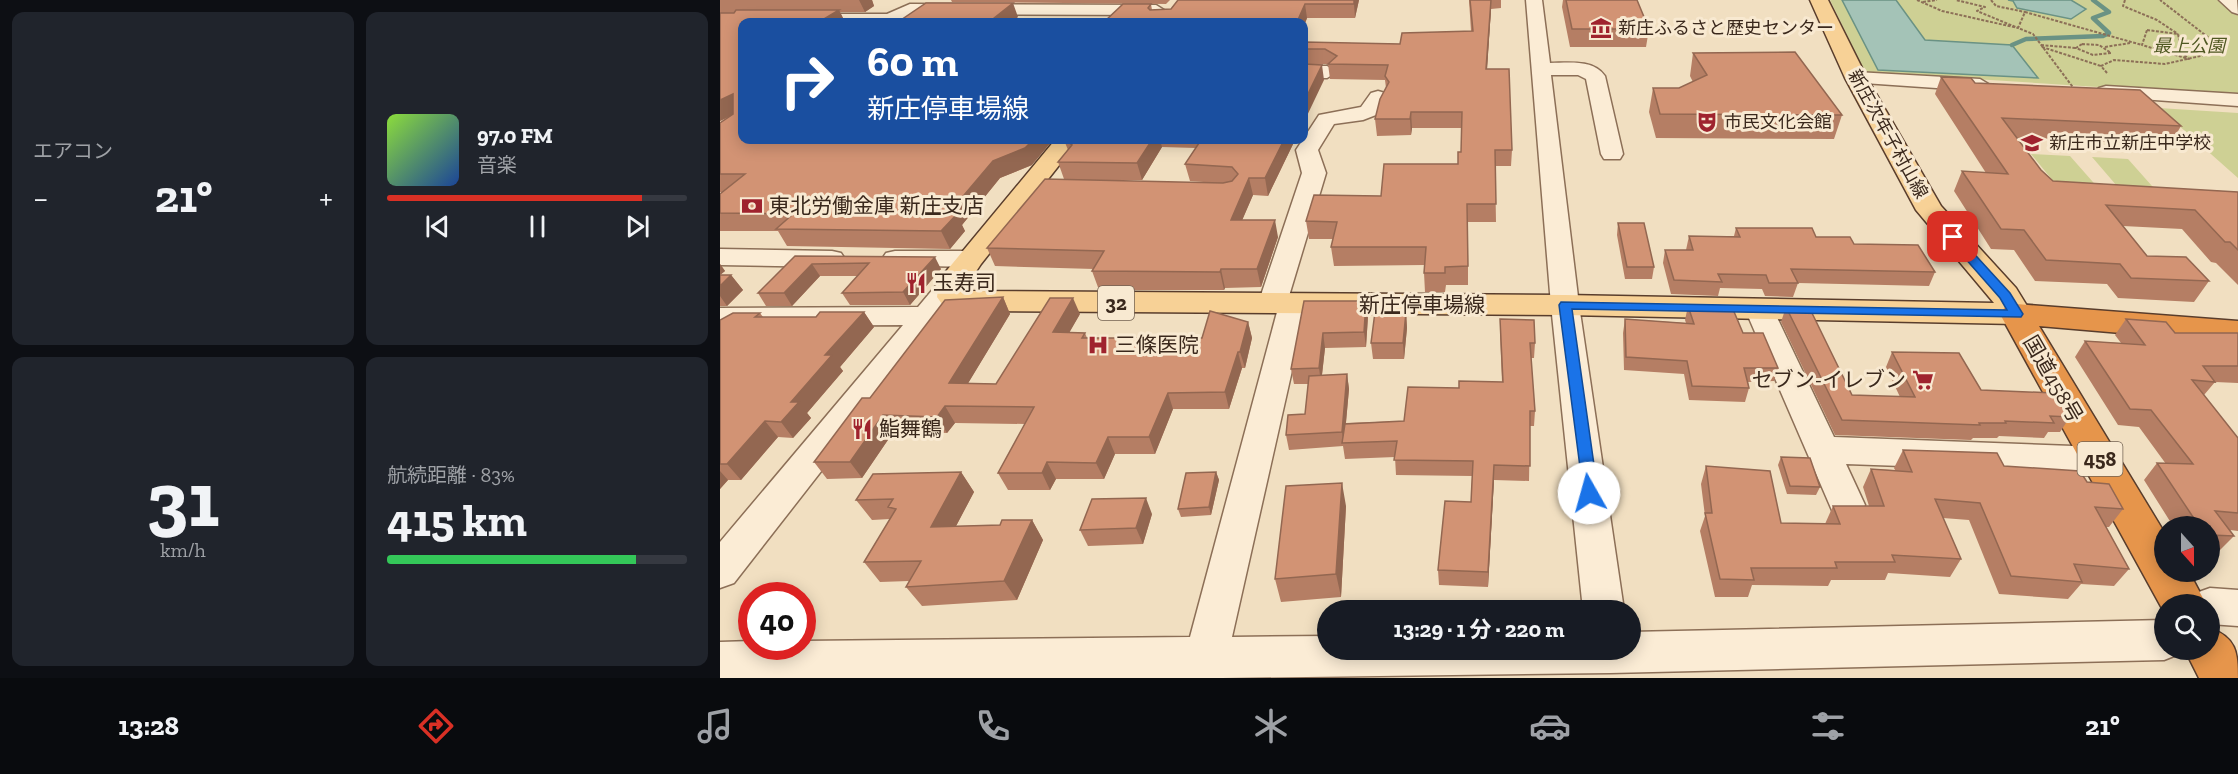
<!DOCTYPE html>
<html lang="ja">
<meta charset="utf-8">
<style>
body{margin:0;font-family:"Zilla Slab","Noto Sans JP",serif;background:#20242c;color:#f1f3f6;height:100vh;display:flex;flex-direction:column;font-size:22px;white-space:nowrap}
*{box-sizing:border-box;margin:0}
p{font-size:20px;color:#9ea1a6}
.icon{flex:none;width:33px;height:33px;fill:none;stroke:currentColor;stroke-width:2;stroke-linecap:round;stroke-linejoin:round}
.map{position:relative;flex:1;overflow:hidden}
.drawer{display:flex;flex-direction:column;gap:12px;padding:12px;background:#0d0f14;width:720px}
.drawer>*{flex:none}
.guide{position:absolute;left:18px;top:18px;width:570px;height:126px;border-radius:12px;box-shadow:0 3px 15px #0003;background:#1a4fa0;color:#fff;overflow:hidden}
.needle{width:39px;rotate:159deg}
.controls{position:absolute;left:1434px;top:516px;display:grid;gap:12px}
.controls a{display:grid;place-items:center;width:66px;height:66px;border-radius:50%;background:#171b24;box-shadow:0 3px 15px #0003;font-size:30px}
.speed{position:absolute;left:18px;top:582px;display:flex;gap:12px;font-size:30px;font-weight:700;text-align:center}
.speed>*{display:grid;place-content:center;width:78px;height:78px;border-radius:50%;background:#171b24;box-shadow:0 3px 15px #0003;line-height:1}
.speed .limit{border:9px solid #d22;background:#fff;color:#111}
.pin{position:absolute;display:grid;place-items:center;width:51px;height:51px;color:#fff;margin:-26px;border-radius:12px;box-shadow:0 3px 9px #0006}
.me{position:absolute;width:66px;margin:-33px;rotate:353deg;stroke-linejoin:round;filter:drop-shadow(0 0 4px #0008)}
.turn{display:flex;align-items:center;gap:21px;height:126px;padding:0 30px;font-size:27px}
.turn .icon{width:78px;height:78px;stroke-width:2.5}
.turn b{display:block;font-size:42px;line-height:51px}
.big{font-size:45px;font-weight:700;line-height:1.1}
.drawer .card{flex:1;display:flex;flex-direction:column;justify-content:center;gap:9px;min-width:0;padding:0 21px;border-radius:12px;background:#20242c}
.drawer .dial{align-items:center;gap:0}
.dial b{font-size:78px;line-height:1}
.song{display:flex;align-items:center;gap:18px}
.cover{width:72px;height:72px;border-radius:9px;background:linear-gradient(135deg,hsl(90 70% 55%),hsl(220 70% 35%))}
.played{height:6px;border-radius:3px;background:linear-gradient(90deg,#d93025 85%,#363941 85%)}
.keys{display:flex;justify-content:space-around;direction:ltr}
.heat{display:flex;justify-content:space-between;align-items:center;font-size:33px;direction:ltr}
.charge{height:9px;border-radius:4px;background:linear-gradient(90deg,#34c759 83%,#363941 0)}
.drawer .tiles{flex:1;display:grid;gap:12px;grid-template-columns:repeat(2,1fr)}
.trip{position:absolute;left:597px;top:600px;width:324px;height:60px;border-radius:30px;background:#171b24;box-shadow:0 3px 15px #0003;font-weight:700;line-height:60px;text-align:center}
.menu{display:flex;height:96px;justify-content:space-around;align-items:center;background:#090b0e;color:#9ea1a6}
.menu .icon{width:42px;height:42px}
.menu .selected{color:#d93025}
.menu b{font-size:27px;color:#f1f3f6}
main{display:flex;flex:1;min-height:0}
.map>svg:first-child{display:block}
.green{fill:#ced094}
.water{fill:#a4c3b7;stroke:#6a9284;stroke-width:1.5}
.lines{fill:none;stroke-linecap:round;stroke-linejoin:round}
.stream{stroke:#6a9284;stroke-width:4.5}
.minor-casing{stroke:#8c6f57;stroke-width:3}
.major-casing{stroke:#593d2c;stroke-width:3}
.highway-casing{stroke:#593d2c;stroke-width:3}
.path{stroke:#8c6f57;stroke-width:2;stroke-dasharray:3 1.5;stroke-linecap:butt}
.minor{fill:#fbecd5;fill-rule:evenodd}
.major{fill:#f7d196;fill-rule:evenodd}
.highway{fill:#e6954b;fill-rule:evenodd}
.wall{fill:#b57e64;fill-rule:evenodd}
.shaded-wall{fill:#936751}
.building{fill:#d29374;stroke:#936751;stroke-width:1.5}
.route{fill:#1a73e8;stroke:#114b97;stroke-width:1.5}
.labels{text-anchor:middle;stroke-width:6;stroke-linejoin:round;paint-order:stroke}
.far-poi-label{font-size:18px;fill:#3a281c;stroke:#f8e9d1;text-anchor:start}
.far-park-label{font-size:18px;font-style:italic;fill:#4f5822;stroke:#f8e9d1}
.far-street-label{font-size:18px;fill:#3a281c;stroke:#f8e9d1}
.shield{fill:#f8e9d1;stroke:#736252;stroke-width:1.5}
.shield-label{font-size:20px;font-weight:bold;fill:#3a281c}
.poi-label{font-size:21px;fill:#3a281c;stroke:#f8e9d1;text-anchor:start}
.street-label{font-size:21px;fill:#3a281c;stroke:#f8e9d1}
</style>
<main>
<section class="drawer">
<div class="tiles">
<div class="card"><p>エアコン</p>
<div class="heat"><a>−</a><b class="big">21°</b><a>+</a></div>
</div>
<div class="card">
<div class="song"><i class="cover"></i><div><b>97.0 FM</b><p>音楽</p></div></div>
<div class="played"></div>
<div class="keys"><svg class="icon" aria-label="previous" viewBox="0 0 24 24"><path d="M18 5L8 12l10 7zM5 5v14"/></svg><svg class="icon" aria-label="pause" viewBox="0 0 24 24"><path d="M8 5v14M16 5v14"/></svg><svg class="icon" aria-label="next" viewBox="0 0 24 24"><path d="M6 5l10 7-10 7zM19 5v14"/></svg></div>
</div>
<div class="card dial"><b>31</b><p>km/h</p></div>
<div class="card"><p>航続距離 · 83%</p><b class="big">415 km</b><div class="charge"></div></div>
</div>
</section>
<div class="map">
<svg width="1518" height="678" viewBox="0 0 1518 678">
<rect width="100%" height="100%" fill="#f1dfc1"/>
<path class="green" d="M1110 0H1500L1518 16V96L1145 72Z
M1439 108 1518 113V178Z
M1311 154 1350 156 1380 190 1339 188Z
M1372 157 1408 159 1440 195 1403 193Z"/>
<path class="water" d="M1122 0H1176L1205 40 1292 45 1318 78 1158 70Z
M1288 0H1351L1366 9 1351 19 1297 8 1293 1Z"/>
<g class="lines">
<path class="stream" d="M1292 45 1306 39 1383 36 1389 33 1373 18 1389 12 1373 0"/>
<defs>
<path id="minor" d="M806 0H822L830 63C848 63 873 59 885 76L903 154 900 159H884L881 154 866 79 858 75H831L859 305 904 610H863L831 305Z
M1499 0H1517L1518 14 1512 12Z
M190 4 436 5 444 10 436 15 193 14 176 22H78L76 19 84 14H167Z
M584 66H607L617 72 607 78H584Z
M1136 72 1260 79 1270 85 1260 91 1129 82 1126 78 1129 74Z
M1386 86 1518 94V106L1379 96 1376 92 1379 88Z
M658 91 665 93 668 97 661 113 643 120 614 124 598 150 606 173 569 296 583 298 587 304 512 637 608 636V650H910V632L1444 620V650H1461L1459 654 1444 660 890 673 502 678H0V642L32 641V646H82V641L470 637 557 312 542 310 538 304 582 173 576 150 599 115 641 107 651 93Z
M0 249 112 251 121 253 125 259 121 265 112 267 0 265Z
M175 251H250L259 253 263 259 259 265 250 267 166 265 162 259 166 253Z
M234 274 244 276 248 282 244 288 14 583 0 588V542L183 325 0 326V308L198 307 224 276Z
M1039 300 1049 303 1053 309 1114 437 1380 447 1392 451 1397 460 1392 469 1380 473 1126 464 1145 505 1140 515 1127 520 1114 515 1025 309 1029 303Z
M1490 588 1518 590V626L1490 624V604H1470L1476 593Z"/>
<path id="major" d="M1090 0H1108L1147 78 1221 206 1296 288 1312 314 1307 321 1296 324 845 315 246 311 222 304 217 297 219 282 223 275 335 140H359L261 264 249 282V291L845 295 1274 303 1196 210 1125 78Z"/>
<path id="highway" d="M1296 304 1518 321V343L1319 326 1444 532V572H1469L1486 604H1444V612L1280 314 1285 307Z
M1490 628C1516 638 1518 652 1518 678H1479L1465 650H1490Z"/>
</defs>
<use href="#minor" class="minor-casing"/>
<use href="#major" class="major-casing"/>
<use href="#highway" class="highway-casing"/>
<path class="path" d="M1197 0 1222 11 1298 28 1257 11 1265 7 1236 0
M1271 0 1276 6 1305 12
M1405 0 1403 6 1437 20 1458 34
M1203 2 1217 0
M1427 30 1458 34 1462 53 1469 59 1422 45Z
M1362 44 1379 45 1391 53 1373 55 1356 48Z
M1321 45 1356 48
M1322 47 1381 66
M1385 47 1410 43
M1387 73 1381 66 1394 60 1445 64 1489 54 1493 41 1440 0
M1355 90 1313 34 1298 28 1305 12 1422 45"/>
<use href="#minor" class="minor"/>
<use href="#major" class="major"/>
<use href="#highway" class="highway"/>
</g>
<path class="wall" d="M0 0H152L154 6 145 12H120L125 22H22L312 165 280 178 242 225 245 231 230 249 67 246 58 231H0V194L2 192H0V123L9 117 0 121Z
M231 0H450L446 4 232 2Z
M458 0H639L635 18H587L584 26V22H384L431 4 432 10 451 9Z
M749 0H781V8L771 9 767 69 792 150 791 166H775L776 222H748V285H726L725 292H705L704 273V265L614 266 611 247 613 239H589L586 221 661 196 738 164 741 152 742 128H692L691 135 657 136 655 119 666 88 665 80 610 79 608 64H584V42L680 44 751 31Z
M843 0H917L929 29 926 47H850L842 7Z
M973 53 1122 115 1114 139 936 138 929 112 933 88H959L973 82 970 76Z
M1221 77 1461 126 1450 145 1297 138 1321 170 1333 181 1518 192V285L1496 263 1491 262 1462 229 1403 226 1427 256 1489 281 1474 302 1398 298 1387 284 1315 281 1294 250 1271 249 1234 191 1242 171 1266 173 1215 94Z
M344 140H575L548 196 533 195 522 220 558 237 541 287 505 288 504 290H379L372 271 374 269 275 266 267 248 344 179 338 162 348 150ZM442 147 476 148 465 164 470 181 497 183 359 180H422Z
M898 223 934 267 932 279H905L897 235Z
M1016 228 1096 237 1134 244 1215 272 1209 286 1078 283 1073 297 1045 296 1042 289 1000 288 998 296 951 294 943 263 945 250H966L969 236H1014Z
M75 256 221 269 190 305H130L122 293 138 276H100L72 306H46L38 293Z
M0 264 5 271 0 275H11L23 290 7 306H0Z
M283 297 290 314 248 383 276 384 360 314 349 332 365 333 367 338H482L528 322 532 338 525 368H522L509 409H453L435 454H395L384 479H336L330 490H288L278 473 305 424 235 423 227 433 174 431 142 478 107 479 94 462 150 398Z
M584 301H646L648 316 646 347 605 348 602 375 627 374 629 389 626 423 684 421 739 388 782 382 780 334V319L815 343 814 358H811L815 411 814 426H810L809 481 774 480 768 587 719 585 718 570 751 502 752 476 676 475 675 457 625 459 623 446 569 450 566 435 585 414 588 384H574L571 369Z
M968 306 1023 333 1058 368 1054 381 1028 382 1029 388 1025 402 969 400 964 374 904 370 903 333 905 319 966 323 965 320Z
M1066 307 1132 395 1180 397 1166 367 1172 352 1261 390 1350 417 1340 432H1328L1324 438 1279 436 1277 438H1253L1251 440 1115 435 1061 322Z
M144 312 154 327 120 367 123 371 87 413 91 418 73 438 58 437 21 480H8L0 489V320L40 313 43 317H96Z
M686 312 687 328 684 359H653L651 343Z
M1406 319 1455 333H1518V383L1495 382 1484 395 1518 438V531L1510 530 1514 536 1498 552H1490V526H1453L1424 480 1437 463 1446 464 1419 427 1398 425 1355 357 1365 341 1401 343 1395 335Z
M1183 450 1284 466 1367 482 1403 509 1389 527H1386L1409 569 1394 586 1361 584 1348 599 1279 594 1249 520 1223 518 1241 559 1230 577 1168 573 1165 580H1111L1108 586 1032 585 1028 597H995L980 531 985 516 981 484 986 466 1061 523 1105 524 1113 506H1149L1143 487 1151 469 1175 470 1174 468Z
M1061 457 1100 487 1096 495 1067 494 1058 465Z
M241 472 254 492 236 526 280 525 312 520 323 540 297 600 202 606 186 587 189 581 160 582 144 562 170 519 152 520 136 500Z
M496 472 499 480 491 515 461 517 458 509Z
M626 506 621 597 561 602 555 579Z
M432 514 423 544 368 546 360 530Z"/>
<path class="shaded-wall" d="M139 0H152L154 6 145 12Z
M634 0H639L635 18 634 4Z
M771 0V9L766 85V69Z
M293 3 298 17 292 22H269Z
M585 4 587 18 584 26V22H577Z
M119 10 125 22H99Z
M602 65 604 80 584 122V102Z
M13 94 22 110 0 121V100Z
M691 112 692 128 691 135 690 119Z
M313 140H333L312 165 280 178 242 225 245 231 230 249 221 231 228 214 273 161Z
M432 140H440L442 147 422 180 417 163Z
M564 140H575L548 196 545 178Z
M529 178 533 195 515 237 511 220Z
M555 220 558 237 541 287 537 269Z
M215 257 221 269 190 305 183 292Z
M0 264 5 271 0 275Z
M92 264 100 276 72 306 64 293Z
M501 269 505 288 504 290 500 272Z
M11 275 23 290 7 306 0 296V286Z
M283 297 290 314 238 400 229 383Z
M353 298 360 314 340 349 333 332Z
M646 301 648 316 646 347 644 332Z
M144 312 154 327 120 367 123 371 87 413 91 418 73 438 61 422 71 402 105 355Z
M686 312 687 328 684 359 683 343Z
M528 322 532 338 525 368 520 352Z
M603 333 605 348 601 383 599 368Z
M518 352 522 368 509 409 505 392Z
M627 374 629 389 624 443 622 432Z
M448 393 453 409 435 454 429 437Z
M225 406 235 423 227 433 217 417Z
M163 415 174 431 142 478 130 462Z
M45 421 58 437 21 480 7 464Z
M388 437 395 454 384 479 376 463Z
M327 462 336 479 330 490 322 473Z
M774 465V480L768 587V572Z
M0 471 8 480 0 489Z
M241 472 254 492 225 547 211 527Z
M496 472 499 480 491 515 489 507Z
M622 483 626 506 621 597 616 574Z
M426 498 432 514 423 544 416 528Z
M312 520 323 540 297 600 284 581Z"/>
<path class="building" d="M458 0H634V4H585L577 22H384L403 4H431L428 8 430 10 451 9Z
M750 0H771L766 69H789L792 150H775L776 204H747L748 266 725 267V273H704L706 247H611L617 222 586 221 594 195 661 196 664 164H738V152H741L742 112H691L690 119H655L660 99 669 82 665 76 668 65 608 64 617 56 605 49H584V42L680 44 682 33 753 31Z
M846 0H917L929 29H852Z
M206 3H293L269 22H178Z
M16 10H119L99 22H22V140H313L305 148 273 161 228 214H237L221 231 56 229 73 214 0 213V194L25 174H0V123L13 114V94L0 100V13H14Z
M1075 52 1122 115 940 114 933 88H959L987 75 973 53Z
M584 64 602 65 584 102Z
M1221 77 1251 78 1255 83 1420 90 1461 126 1282 118 1321 170 1333 181 1518 192V250L1510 242H1505L1475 210 1386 205 1427 256 1466 257 1489 281 1411 278 1400 264 1326 260 1304 230 1281 229 1242 171 1288 174Z
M345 140H432L417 163 338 162 352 145Z
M481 140H564L545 178H529L511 220H555L537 269H501L500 272 372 271 384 251 267 248 325 179 503 183 512 181 518 174 512 167 465 164Z
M898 223H924L934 267H907Z
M1016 228H1092L1096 237H1130L1134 244 1198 245 1215 272 1071 269 1078 283H1049L1046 275 998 274 1002 282 954 280 945 250H973L969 236 1020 237Z
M75 256 215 257 183 292 122 293 149 263 92 264 64 293H38Z
M0 275H11L0 286Z
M283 297 229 383 276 384 330 298H353L333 332 365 333 362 338H482L490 311 528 322 520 352H518L505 392 448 393 429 437H388L376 463 327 462 322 473H278L314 407 225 406 217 417 163 415 130 462H94L142 398H150L225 300Z
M584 301H646L644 332 603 333 599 368 571 369Z
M968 306 1012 307 1023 333H1043L1058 368H1024L1029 388 972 386 967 361 906 357 905 319 974 324Z
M1066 307H1089L1132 395 1195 397 1172 352 1239 353 1261 390 1334 393 1350 417 1330 416 1334 423 1285 421 1286 423H1259L1260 425 1122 420Z
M100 312H144L105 355H112L71 402H79L61 422 45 421 7 464H0V320L13 313H40L35 317H96Z
M655 312H686L683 343H651Z
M780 319 814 320 815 343H810L815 411H810V466L774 465 768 572 718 570 725 501 751 502 753 461 674 460 677 441 622 443 625 424 684 421 688 387 739 388V381L783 382Z
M1406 319 1446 322 1455 333H1518V366H1483L1495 382 1472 380 1518 438V513L1495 511 1514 536 1490 535V526H1479L1437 463 1473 464 1431 410 1410 409 1365 341 1425 345Z
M627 374 622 432 566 435 568 415 585 414 589 376Z
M1183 450 1277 453 1284 466 1360 471 1367 482 1389 484 1403 509 1375 507 1409 569 1354 564 1362 582 1291 576 1260 503 1215 499 1241 559 1172 555 1175 562H1115L1117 568H1031L1034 580 1000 579 985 513H992L986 466 1050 471 1061 523 1120 524 1113 506H1164L1151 469 1192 472Z
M1061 457 1090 458 1100 487 1070 486Z
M241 472 211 527 280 525 282 520H312L284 581 186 587 201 561 144 562 176 509 168 507 173 499 136 500 153 474Z
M496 472 489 507 458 509 466 473Z
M622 483 616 574 555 579 566 486Z
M426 498 416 528 360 530 372 499Z"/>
<path class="route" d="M1229 235H1237L1290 293 1303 314 1301 317 852 309 878 493 875 498H864L839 305 841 302 1287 310 1280 298 1229 240Z"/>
<defs>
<symbol id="museum-bare" viewBox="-9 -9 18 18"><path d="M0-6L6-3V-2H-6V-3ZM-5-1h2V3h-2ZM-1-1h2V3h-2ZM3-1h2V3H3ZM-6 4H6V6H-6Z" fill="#9f232e" stroke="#f8e9d1" stroke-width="2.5" paint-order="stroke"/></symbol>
<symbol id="theatre-bare" viewBox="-9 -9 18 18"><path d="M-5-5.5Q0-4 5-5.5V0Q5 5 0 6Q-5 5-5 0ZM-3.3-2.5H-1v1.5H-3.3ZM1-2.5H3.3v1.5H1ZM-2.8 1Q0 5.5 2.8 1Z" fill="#9f232e" stroke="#f8e9d1" stroke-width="2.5" paint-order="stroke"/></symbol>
<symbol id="school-bare" viewBox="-9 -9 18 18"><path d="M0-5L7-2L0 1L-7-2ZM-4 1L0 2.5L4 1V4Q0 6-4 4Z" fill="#9f232e" stroke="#f8e9d1" stroke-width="2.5" paint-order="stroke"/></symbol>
<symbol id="bank-bare" viewBox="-9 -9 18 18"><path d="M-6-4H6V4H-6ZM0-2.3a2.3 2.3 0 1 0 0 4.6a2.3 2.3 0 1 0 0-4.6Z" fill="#9f232e" stroke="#f8e9d1" stroke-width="2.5" paint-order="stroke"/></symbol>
<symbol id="restaurant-bare" viewBox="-9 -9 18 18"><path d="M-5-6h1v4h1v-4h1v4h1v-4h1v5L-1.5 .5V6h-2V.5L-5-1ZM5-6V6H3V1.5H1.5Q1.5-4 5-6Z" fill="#9f232e" stroke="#f8e9d1" stroke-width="2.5" paint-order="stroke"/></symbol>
<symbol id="hospital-bare" viewBox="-9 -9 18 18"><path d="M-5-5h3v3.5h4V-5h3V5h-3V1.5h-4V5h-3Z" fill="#9f232e" stroke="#f8e9d1" stroke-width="2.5" paint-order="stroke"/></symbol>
<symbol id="supermarket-bare" viewBox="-9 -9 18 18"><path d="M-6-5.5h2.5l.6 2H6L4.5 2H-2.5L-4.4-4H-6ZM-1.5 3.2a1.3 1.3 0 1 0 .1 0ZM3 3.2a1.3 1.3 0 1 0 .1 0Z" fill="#9f232e" stroke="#f8e9d1" stroke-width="2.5" paint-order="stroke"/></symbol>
</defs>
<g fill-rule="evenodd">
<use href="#museum-bare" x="866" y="13" width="30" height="30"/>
<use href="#theatre-bare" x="972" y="107" width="30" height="30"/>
<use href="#school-bare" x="1297" y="128" width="30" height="30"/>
<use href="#bank-bare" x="17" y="191" width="30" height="30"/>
<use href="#restaurant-bare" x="181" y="268" width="30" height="30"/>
<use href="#hospital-bare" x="363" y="330" width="30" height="30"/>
<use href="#supermarket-bare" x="1188" y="365" width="30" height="30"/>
<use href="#restaurant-bare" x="127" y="414" width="30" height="30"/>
</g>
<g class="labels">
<g class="far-poi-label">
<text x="898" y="34">新庄ふるさと歴史センター</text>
<text x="1004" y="128">市民文化会館</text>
<text x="1329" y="149">新庄市立新庄中学校</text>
</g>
<g class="far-park-label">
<text x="1469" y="52">最上公園</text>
</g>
<g class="far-street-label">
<text transform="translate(1168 134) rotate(61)" y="6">新庄次年子村山線</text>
</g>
<g class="shield">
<rect x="378" y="286" width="36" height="34" rx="4.5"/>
<rect x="1357.5" y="442" width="45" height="34" rx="4.5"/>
</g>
<g class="shield-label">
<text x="396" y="310">32</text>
<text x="1380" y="466">458</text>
</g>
<g class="poi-label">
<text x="49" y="213">東北労働金庫 新庄支店</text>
<text x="213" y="290">玉寿司</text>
<text x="395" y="352">三條医院</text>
<text x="1186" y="387" text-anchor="end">セブン-イレブン</text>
<text x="159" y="436">鮨舞鶴</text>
</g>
<g class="street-label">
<text x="702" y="312">新庄停車場線</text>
<text transform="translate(1333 379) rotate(60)" y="7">国道458号</text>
</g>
</g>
</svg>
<div class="controls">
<a><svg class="needle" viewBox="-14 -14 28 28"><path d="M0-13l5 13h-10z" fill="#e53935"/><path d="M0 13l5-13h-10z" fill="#9ea1a6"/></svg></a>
<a><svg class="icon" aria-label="search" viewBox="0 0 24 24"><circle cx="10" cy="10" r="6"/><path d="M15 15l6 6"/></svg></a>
</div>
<div class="speed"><div class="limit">40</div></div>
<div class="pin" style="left:1233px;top:237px;background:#d93025"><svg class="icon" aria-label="arrive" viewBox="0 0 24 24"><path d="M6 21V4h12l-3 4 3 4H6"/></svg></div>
<svg class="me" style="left:869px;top:493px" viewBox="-20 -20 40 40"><circle r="19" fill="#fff"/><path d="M0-13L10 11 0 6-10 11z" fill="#1a73e8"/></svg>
<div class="trip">13:29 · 1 分 · 220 m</div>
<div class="guide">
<div class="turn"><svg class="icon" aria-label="right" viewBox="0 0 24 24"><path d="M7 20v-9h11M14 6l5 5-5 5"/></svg><div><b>60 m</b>新庄停車場線</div></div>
</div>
</div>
</main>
<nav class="menu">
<b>13:28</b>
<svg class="icon selected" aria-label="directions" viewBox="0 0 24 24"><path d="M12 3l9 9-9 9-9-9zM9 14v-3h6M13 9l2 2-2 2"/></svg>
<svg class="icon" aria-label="music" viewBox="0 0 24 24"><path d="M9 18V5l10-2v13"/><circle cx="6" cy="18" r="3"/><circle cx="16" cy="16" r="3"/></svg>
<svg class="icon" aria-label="phone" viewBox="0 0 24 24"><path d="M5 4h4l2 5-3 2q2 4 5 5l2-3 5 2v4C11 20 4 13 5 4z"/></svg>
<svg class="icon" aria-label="climate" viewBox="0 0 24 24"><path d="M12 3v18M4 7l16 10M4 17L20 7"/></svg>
<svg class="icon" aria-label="car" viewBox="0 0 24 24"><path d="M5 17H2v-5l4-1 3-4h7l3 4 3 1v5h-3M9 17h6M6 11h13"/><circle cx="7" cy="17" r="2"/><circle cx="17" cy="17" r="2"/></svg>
<svg class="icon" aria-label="filters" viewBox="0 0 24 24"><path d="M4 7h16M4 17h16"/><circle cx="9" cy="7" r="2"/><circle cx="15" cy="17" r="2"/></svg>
<b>21°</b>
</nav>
